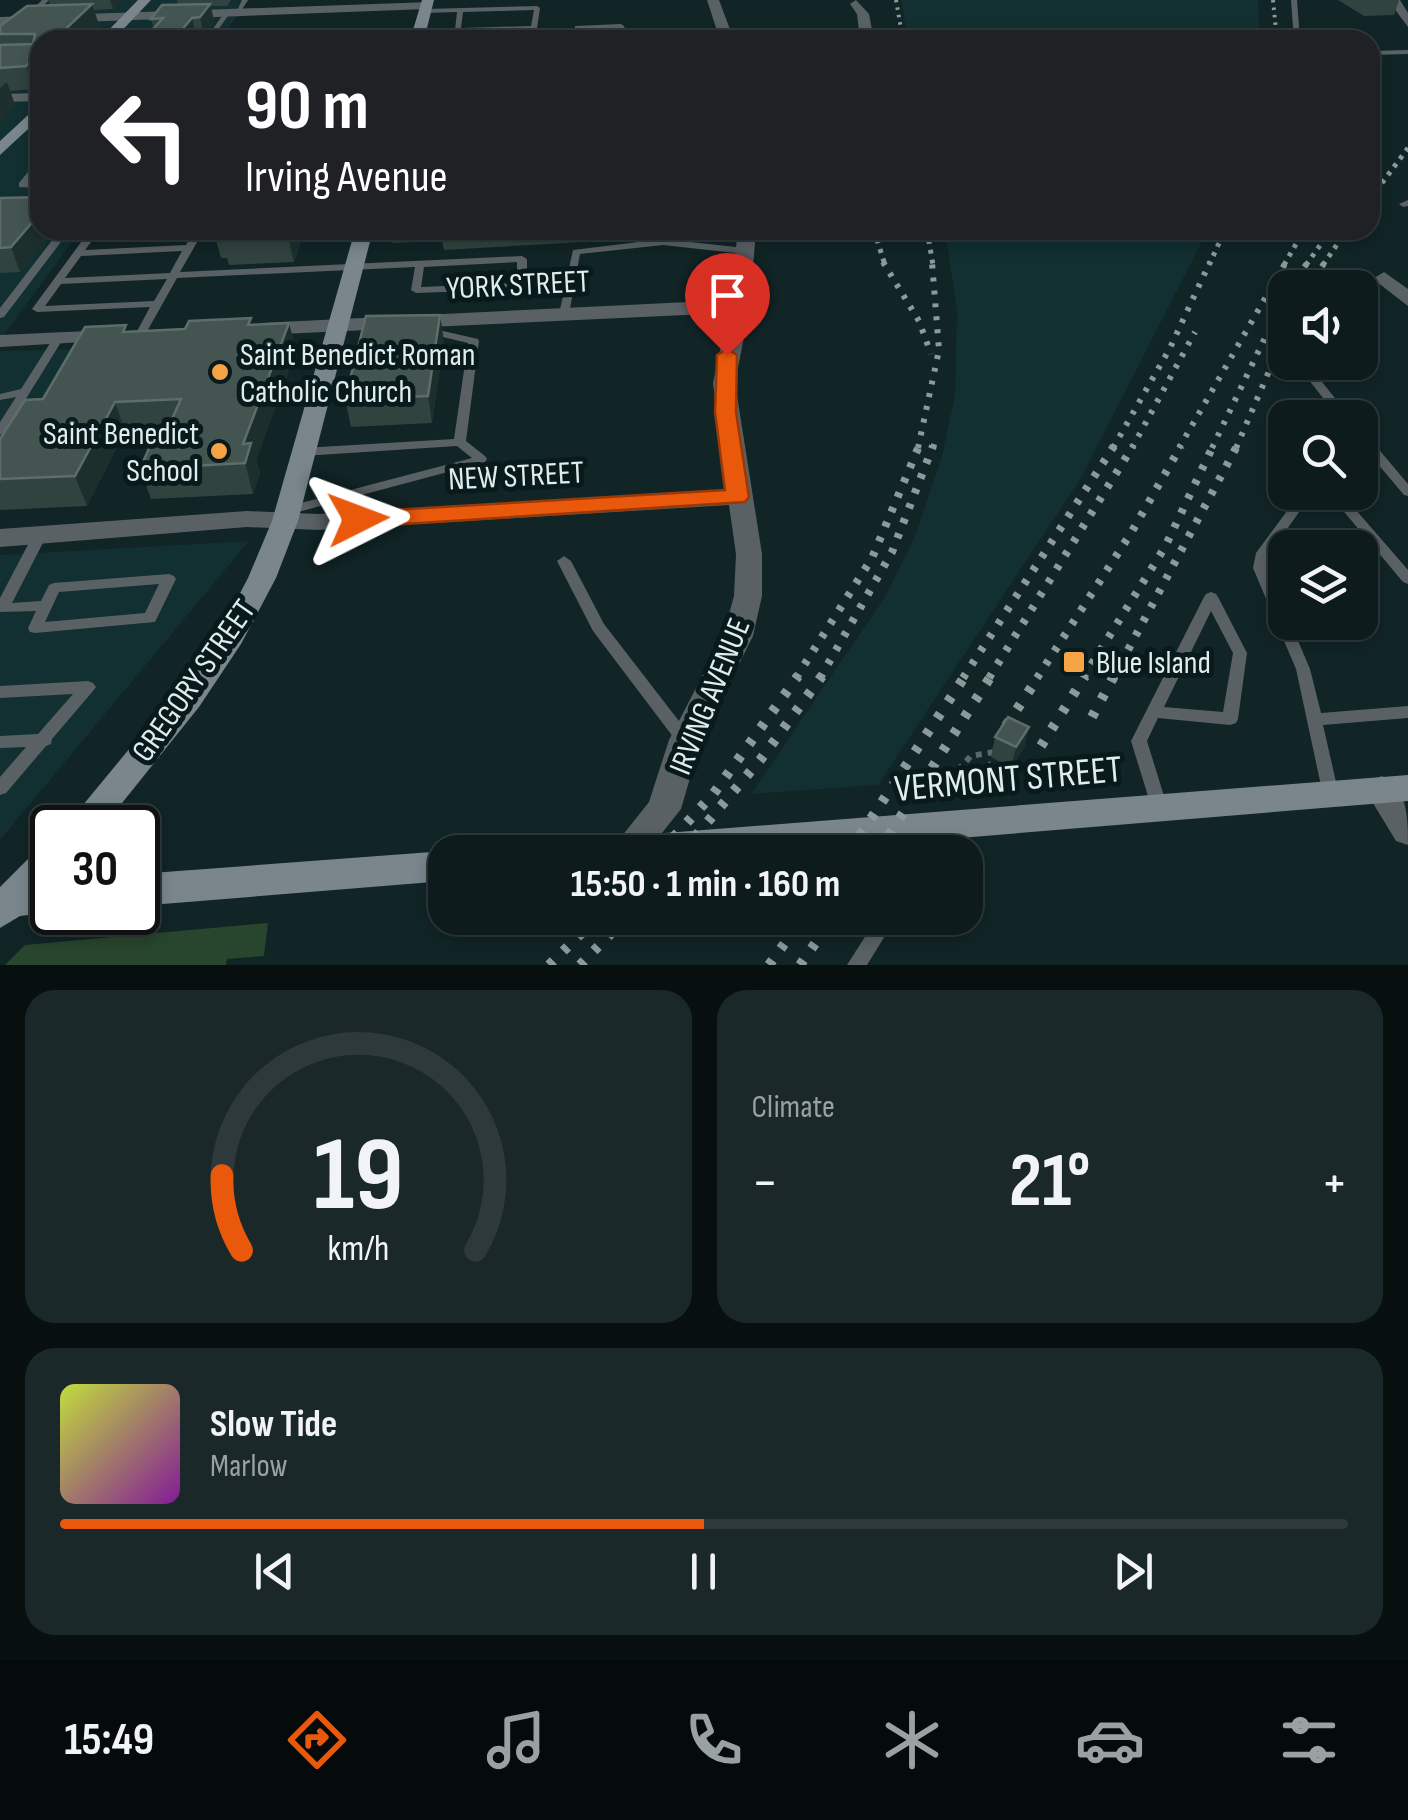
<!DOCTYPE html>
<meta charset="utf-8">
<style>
body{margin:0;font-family:"Sofia Sans Condensed",sans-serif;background:#1b2829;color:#f1f3f6;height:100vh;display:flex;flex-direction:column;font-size:38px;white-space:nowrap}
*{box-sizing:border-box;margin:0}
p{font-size:32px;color:#9aa1a3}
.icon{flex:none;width:55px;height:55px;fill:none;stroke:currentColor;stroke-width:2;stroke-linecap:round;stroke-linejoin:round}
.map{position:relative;height:965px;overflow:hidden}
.panel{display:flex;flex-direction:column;gap:25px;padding:25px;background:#070f0f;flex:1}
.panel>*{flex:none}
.banner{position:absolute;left:30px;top:30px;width:1350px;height:210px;border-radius:30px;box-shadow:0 5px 15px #0003,0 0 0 2px #2d393b;background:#202124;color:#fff;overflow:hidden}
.tools{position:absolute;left:1268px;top:270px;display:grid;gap:20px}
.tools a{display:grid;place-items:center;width:110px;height:110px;border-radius:20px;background:#0d1b1c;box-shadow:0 5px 15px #0003,0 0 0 2px #2d393b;font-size:50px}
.speed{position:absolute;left:30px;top:805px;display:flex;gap:20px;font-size:50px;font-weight:700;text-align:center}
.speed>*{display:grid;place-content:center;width:130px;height:130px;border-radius:50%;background:#0d1b1c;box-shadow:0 5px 15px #0003,0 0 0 2px #2d393b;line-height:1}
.speed .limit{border:5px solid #111;border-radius:15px;background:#fff;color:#111}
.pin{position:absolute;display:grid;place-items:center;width:85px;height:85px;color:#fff;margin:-102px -42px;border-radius:50% 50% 50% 0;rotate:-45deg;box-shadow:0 0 10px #0007}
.pin .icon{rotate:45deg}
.me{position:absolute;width:110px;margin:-55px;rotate:87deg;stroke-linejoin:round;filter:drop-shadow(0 0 8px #0008)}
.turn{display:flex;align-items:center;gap:35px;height:210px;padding:0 50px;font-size:45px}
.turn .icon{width:130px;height:130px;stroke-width:2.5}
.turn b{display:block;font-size:70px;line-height:85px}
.big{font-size:75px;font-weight:700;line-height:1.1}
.panel .widget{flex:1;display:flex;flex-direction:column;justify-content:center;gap:15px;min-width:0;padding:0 35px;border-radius:30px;background:#1b2829}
.panel .dial{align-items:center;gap:0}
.dial svg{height:260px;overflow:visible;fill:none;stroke:#2d393b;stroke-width:7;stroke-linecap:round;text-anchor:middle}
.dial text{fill:#f1f3f6;stroke:none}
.song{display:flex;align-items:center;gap:30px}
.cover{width:120px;height:120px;border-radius:15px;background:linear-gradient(135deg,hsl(70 70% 55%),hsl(290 70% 35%))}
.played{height:10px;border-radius:5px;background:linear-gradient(90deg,#ea580c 50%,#2d393b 50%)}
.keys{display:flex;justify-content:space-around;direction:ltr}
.heat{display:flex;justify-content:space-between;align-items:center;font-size:55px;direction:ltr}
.panel .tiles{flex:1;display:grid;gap:25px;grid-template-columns:1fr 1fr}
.widget:last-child{grid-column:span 2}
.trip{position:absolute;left:428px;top:835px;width:555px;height:100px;border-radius:30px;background:#0d1b1c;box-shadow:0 5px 15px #0003,0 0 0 2px #2d393b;font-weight:700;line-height:100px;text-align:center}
.dock{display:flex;height:160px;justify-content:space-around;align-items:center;background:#050b0b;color:#9aa1a3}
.dock .icon{width:70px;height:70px}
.dock .current{color:#ea580c}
.dock b{font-size:45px;color:#f1f3f6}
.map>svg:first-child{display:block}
.built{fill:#122f32}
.green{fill:#28452d}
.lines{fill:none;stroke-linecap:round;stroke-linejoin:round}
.path{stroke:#59696b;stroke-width:6;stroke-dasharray:6 6;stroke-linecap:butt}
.lane{fill:#5a6165;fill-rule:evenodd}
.street{fill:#5a6165;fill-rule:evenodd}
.secondary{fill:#7a868c;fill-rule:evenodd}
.rail-far4{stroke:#8b9a9b;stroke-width:4;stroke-dasharray:2.5 5;stroke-linecap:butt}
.rail-far3{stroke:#8b9a9b;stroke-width:5;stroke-dasharray:4 6;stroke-linecap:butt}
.rail-far2{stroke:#8b9a9b;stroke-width:6;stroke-dasharray:4 9;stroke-linecap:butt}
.rail-far1{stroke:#8b9a9b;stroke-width:8;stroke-dasharray:5 11;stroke-linecap:butt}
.rail{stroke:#8b9a9b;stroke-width:10;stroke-dasharray:6 14;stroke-linecap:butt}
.wall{fill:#31433e}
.shaded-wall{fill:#1c2f2d}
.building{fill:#445551;stroke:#5d6d69;stroke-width:2.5}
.route{fill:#ea580c;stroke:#983908;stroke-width:2.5}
.poi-dot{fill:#f5a345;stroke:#081a1c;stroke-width:4}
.labels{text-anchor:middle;stroke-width:10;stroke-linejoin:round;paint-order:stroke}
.street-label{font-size:32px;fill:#e1eced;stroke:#081a1c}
.poi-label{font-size:32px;fill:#e1eced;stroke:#081a1c;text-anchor:start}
.near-street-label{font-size:38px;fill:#e1eced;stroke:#081a1c}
</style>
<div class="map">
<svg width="1408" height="965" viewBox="0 0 1408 965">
<rect width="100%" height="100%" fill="#112426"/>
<path class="built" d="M43 0H249L220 40H40V230H81L0 340V17L24 16Z
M901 0H1258L1260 40H908Z
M945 230H1208L1081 478 878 785 751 794 885 597 915 536 942 456 955 395 957 310Z
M82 349 0 481V351Z
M249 541 0 840V555Z"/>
<path class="green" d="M268 923 264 956 227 959 226 965H5L25 945Z"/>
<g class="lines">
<path class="path" d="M987 767 996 760
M958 770 971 756 994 752"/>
<path class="lane" d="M42 0H49L31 17H27V15Z
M242 0H248L241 11H237Z
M1291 0H1297L1300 40H1294Z
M537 6 540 8 537 28 534 30 458 32 455 30 457 12 425 13 422 11 425 9ZM534 10 531 26 461 28 463 12Z
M227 9 232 10 211 40H205Z
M621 24 624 26 627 35 725 31 728 33 725 35 575 40V26ZM618 28 620 35 581 37 580 29Z
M1408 50V54L1370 55V51Z
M37 161H40V168L29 182H40V188L19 187V183Z
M1408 200V206L1403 207 1399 204Z
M60 230H70L4 317 0 318V308Z
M90 230H100L85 250 186 245 194 230H204L180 272 522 256 527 259V286L522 289 416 293 411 290 415 267 177 278 145 335 140 338 135 335 150 307 37 312 32 309ZM182 251 170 273 65 278 81 256ZM517 262V283L421 287 424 267ZM167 279 154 301 45 306 61 284Z
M663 239 745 248 750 251 745 254 663 245 580 254 569 314 568 316H560L559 314 573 250Z
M430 328 478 339 479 341 466 441 485 456 487 459 485 462 287 515 282 514 281 511 282 508 472 458 457 446 303 456 297 452 303 448 454 439 468 343 426 333 425 331Z
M58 336 63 339 6 431 0 435V422L16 397 0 400V394L21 389 54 337Z
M1314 376 1318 377 1351 418H1339L1308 379Z
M1360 431 1364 432 1408 484V496L1404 495 1360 443Z
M1301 492H1326L1343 495 1408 570V584L1403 582 1335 501 1309 498 1268 556C1266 580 1285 599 1285 622H1290L1310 669 1321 713 1408 706V718L1323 725 1339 795 1337 800 1331 802 1325 800 1323 795 1296 669 1253 568 1256 553Z
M40 531 47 535 12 603 41 601 49 585 54 583 169 574 174 576 176 579 155 622 35 633 30 632 28 628 36 611 0 612V598L33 535ZM159 584 145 613 45 622 59 592Z
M564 556 571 561 604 624 689 734 691 738 689 742 683 744 677 742 593 631 557 561Z
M1211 592 1216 594 1218 597 1247 653 1238 719 1236 723 1230 725 1158 718 1147 741 1168 809 1166 814 1160 816 1154 814 1152 809 1131 741 1204 597 1206 594ZM1211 611 1233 653 1223 712 1164 707Z
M88 681 93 683 96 687 93 691 52 739 51 744 46 746 6 793 0 795V777L26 747 0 748V736L38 734 73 694 0 698V686Z
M948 821 954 823 957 828 939 852H921L942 823Z
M877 918H896L867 965H847Z"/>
<path class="street" d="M707 0H719L734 40H720Z
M856 0 869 14 874 40H860L857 14 850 4Z
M1388 0H1400L1408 13V27Z
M431 2 427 9 0 25V17Z
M40 93V101L0 102V94Z
M738 230H756L750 306 735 383 762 554V596L753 636 701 740 681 809 647 852 610 851 649 802 669 740 723 636 734 596 736 554 729 505 319 530 247 527 0 547V529L247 511 319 514 727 490 713 383 728 313 260 335 250 329 260 323 730 300Z
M1384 272 1408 289V306L1377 282 1374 278Z
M110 330 117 332V340L0 347V335Z
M1382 776C1408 787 1408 819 1408 845L1396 841 1365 790 1370 780Z"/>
<path class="secondary" d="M138 0H151L113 40H99Z
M422 0H434L424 40H410Z
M40 104V118L0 155V141Z
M355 230H373L298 521 276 578 241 644 199 707 102 828H64L177 691 220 631 248 578 272 521Z
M1408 775V801L789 852H597L602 841 614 837Z
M52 843 53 912 20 916 0 928V887L40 847Z
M445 851 450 852H445V881L138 906V874Z"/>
<path class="rail-far4" d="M896 0 903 40
M1273 0 1277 40"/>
<path class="rail-far3" d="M1370 199 1408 148
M874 230 885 265
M927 230 933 265
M1209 265 1225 230
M1284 265 1304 230
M1306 265 1331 230
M1323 265 1347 230"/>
<path class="rail-far2" d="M883 262 919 321 931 354
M1289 288 1308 262
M1307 288 1325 262
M918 448 939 350 932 262
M933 448 936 438
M1113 448 1170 348 1210 262
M1132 448 1195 332
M1179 448 1286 262
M1212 448 1285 296
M1236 448 1285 334"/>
<path class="rail-far1" d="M796 678 872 558 919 446
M820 678 892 552 933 446
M963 678 1114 446
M989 678 1133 446
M1037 678 1131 533 1181 446
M1083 678 1165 547 1213 446
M1113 678 1237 446"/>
<path class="rail" d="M1092 717 1114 676
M1006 726 1039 676
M1041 746 1085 676
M660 852 714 793 798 676
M682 852 761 759 822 676
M849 852 965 676
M878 852 991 676
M549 965 597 918
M580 965 626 918
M769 965 803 918
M800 965 833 918"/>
</g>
<path class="wall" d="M49 0H123L113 9 94 10 99 25 84 40H40L34 89 10 91 15 105 0 121V26L50 6Z
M177 0H231L227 6H211L214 21 204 35 154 28 151 19 178 5Z
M1338 0H1399L1394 15 1364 16Z
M0 198 40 230H55L20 272 0 273Z
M305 230 294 262 229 265 227 258H221L214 233Z
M390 230H684L685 236 444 250 442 241 392 243Z
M289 323 296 351 256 460 260 473 253 494 151 499 140 469 160 446 167 429 125 431 87 506 0 510V439L43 399 129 332Z
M444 341 432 423 351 427 345 399Z
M1029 727 1024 748 1011 768 991 757 995 737Z"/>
<path class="shaded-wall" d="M110 0H123L113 9Z
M92 4 99 25 84 40H54Z
M210 4 214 21 204 35 200 17Z
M192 18 196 35 193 40H173Z
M40 53V83L34 89 26 66Z
M7 82 15 105 0 121V88Z
M40 213V230H55L20 272 11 247Z
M291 230H305L294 262 288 237Z
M440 315 444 341 432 423 428 396Z
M289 323 296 351 256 460 260 473 253 494 245 463 243 444Z
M115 402 125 431 87 506 75 476Z
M1029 727 1024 748 1011 768 1016 747Z"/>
<path class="building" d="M92 4 54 40H40V53L26 66 0 68V45L33 44 35 34H0V26L27 6Z
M210 4 200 17 192 18 173 40H143L163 18 151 19 162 5Z
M40 197V213L11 247 0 248V198Z
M215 230H291L288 237 222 240 225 233H214Z
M440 315 428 396 345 399 366 316Z
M251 318 248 325 289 323 243 444 251 443 245 463 140 469 150 446H160L181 399 115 402 75 476 0 479V439L25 400 43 399 85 327 126 325 123 332 185 329 189 321Z
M1008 717 1029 727 1016 747 995 737Z"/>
<path class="route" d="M727 349 737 355 736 412 749 497 745 502 358 527 346 519 358 512 725 490 715 412 717 355Z"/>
<g class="poi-dot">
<circle cx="220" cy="372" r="10"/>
<circle cx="219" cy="451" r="10"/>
<rect x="1062" y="650" width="24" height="24" rx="5"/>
</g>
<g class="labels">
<g class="street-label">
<text transform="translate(518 284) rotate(-3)" y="11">YORK STREET</text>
<text transform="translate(516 475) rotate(-3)" y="11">NEW STREET</text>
<text transform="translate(193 680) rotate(-55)" y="11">GREGORY STREET</text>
<text transform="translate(709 696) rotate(-68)" y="11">IRVING AVENUE</text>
</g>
<g class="poi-label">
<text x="240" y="365">Saint Benedict Roman<tspan x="240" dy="37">Catholic Church</tspan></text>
<text x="199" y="444" text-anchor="end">Saint Benedict<tspan x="199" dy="37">School</tspan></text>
<text x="1096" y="673">Blue Island</text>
</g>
<g class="near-street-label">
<text transform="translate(1008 778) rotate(-5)" y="13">VERMONT STREET</text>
</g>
</g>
</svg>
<div class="tools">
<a><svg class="icon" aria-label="sound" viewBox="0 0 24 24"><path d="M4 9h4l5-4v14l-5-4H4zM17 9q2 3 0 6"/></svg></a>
<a><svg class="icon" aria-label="search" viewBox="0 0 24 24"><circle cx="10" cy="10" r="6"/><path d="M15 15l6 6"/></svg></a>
<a><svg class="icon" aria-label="layers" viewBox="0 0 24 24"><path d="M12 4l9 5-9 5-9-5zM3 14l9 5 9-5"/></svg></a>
</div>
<div class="speed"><div class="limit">30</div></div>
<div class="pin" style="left:727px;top:355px;background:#d93025"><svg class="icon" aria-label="arrive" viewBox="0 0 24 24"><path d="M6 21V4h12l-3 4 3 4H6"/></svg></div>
<svg class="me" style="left:358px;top:519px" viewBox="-20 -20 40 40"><path d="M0-17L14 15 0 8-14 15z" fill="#ea580c" stroke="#fff" stroke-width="4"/></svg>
<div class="trip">15:50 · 1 min · 160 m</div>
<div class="banner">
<div class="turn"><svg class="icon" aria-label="left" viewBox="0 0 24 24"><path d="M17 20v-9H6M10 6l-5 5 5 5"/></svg><div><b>90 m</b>Irving Avenue</div></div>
</div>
</div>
<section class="panel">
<div class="tiles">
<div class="widget dial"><svg viewBox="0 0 100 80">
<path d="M14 69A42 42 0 1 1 86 69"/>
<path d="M14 69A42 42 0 0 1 8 46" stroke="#ea580c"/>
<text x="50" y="56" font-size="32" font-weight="700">19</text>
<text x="50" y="72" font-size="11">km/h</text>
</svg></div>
<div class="widget"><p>Climate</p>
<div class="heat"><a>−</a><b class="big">21°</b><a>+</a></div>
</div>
<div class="widget">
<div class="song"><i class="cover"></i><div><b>Slow Tide</b><p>Marlow</p></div></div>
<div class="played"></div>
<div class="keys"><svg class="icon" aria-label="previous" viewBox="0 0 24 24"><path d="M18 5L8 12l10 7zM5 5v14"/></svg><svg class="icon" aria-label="pause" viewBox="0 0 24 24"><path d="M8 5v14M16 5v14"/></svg><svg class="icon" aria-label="next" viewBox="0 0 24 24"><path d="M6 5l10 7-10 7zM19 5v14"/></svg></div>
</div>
</div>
</section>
<nav class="dock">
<b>15:49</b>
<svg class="icon current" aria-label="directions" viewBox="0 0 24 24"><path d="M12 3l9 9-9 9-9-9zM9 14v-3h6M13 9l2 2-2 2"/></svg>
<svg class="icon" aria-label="music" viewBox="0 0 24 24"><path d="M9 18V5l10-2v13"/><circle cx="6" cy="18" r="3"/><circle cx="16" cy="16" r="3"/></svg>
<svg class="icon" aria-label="phone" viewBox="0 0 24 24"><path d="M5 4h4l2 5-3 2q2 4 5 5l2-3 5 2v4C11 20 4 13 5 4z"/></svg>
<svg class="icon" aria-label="climate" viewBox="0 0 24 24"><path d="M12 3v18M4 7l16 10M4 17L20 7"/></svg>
<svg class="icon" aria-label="car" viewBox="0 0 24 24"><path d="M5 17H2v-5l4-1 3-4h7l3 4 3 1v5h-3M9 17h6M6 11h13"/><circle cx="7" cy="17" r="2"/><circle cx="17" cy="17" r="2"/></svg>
<svg class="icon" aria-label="filters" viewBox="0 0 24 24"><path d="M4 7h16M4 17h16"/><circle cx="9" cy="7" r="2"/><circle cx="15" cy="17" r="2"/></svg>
</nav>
